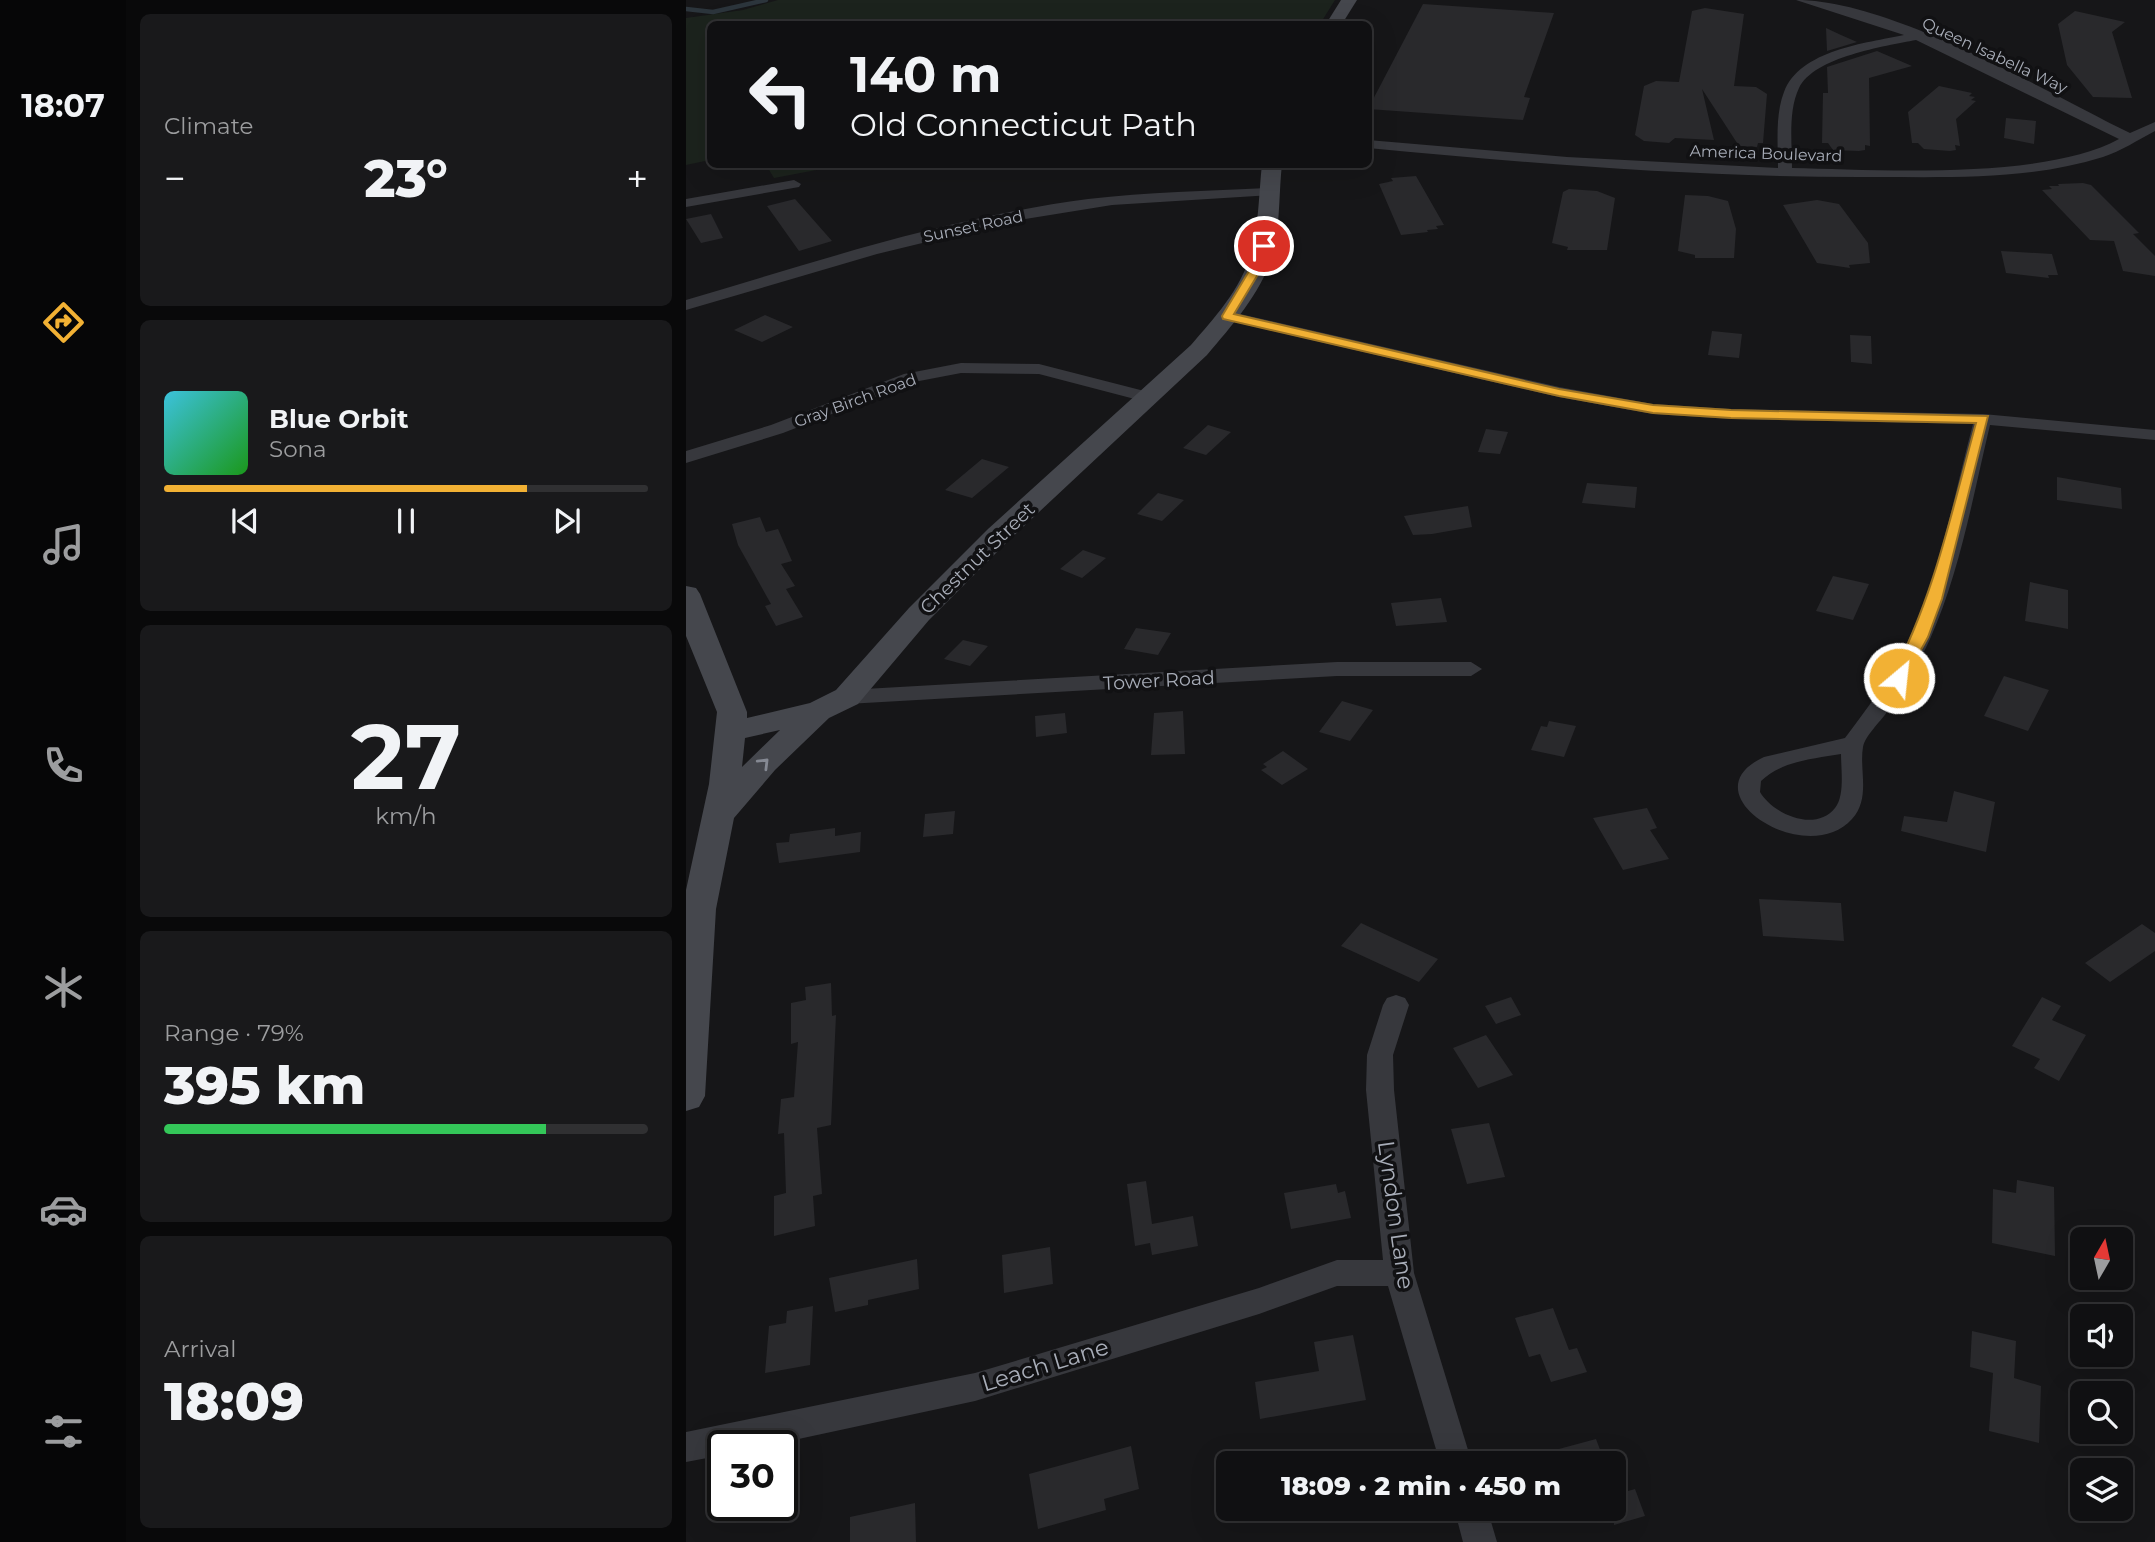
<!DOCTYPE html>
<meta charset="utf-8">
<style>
body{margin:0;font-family:Montserrat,sans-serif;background:#19191b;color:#f1f3f6;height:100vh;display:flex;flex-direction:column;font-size:26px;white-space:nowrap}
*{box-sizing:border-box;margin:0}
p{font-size:23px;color:#9c9d9f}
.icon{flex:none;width:38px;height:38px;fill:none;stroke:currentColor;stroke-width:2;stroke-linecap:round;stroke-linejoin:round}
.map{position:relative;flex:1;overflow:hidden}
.side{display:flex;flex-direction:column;gap:14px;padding:14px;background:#09090a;width:560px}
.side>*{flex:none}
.guide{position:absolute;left:21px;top:21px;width:665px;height:147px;border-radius:10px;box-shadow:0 7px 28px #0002,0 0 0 2px #303032;background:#101012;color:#f1f3f6;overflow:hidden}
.needle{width:46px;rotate:9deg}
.controls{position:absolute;left:1384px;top:1227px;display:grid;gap:14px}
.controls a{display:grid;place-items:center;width:63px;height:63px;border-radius:10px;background:#101012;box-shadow:0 7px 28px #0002,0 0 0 2px #303032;font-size:35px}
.speed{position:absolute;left:21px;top:1430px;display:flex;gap:14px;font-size:35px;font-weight:700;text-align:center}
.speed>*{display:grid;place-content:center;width:91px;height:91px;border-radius:50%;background:#101012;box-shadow:0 7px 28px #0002,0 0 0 2px #303032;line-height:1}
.speed .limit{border:4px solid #111;border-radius:10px;background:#fff;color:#111}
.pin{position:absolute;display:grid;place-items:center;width:60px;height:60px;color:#fff;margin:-30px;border:4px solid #fff;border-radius:50%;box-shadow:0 2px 7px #0007}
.me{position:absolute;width:77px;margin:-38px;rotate:28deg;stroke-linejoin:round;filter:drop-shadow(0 0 5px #0008)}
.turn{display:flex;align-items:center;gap:24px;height:147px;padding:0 28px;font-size:32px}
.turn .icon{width:91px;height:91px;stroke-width:2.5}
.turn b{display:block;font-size:49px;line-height:60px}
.big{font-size:52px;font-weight:800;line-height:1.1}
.side .card{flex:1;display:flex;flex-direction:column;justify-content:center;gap:10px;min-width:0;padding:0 24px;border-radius:10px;background:#19191b}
.side .dial{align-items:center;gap:0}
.dial b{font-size:91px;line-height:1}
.song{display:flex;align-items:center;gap:21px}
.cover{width:84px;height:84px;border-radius:10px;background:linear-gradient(135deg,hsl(190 70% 55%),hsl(120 70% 35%))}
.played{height:7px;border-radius:4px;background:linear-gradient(90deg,#f2b134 75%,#303032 75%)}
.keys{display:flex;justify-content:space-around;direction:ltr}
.heat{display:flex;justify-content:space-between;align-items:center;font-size:38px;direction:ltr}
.charge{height:10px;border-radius:5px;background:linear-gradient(90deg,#34c759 79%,#303032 0)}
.trip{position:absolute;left:530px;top:1451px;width:410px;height:70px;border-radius:10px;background:#101012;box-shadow:0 7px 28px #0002,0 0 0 2px #303032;font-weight:800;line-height:70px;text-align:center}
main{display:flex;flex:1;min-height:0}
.menu{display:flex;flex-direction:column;width:126px;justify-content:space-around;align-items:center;background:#060607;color:#9c9d9f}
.menu .icon{width:49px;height:49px}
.menu .selected{color:#f2b134}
.menu b{font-size:32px;color:#f1f3f6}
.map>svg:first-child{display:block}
.green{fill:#1c231d}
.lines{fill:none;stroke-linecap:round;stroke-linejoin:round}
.stream{stroke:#2c353c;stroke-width:4.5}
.building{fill:#29292c}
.street{fill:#37383d;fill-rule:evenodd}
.secondary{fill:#45474d;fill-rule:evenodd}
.oneway{stroke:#858993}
.route{fill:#f2b134;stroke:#9d7322;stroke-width:2}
.labels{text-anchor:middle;stroke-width:7;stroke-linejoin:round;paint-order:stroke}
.far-street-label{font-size:16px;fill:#a8adb8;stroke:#111113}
.street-label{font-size:19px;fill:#a8adb8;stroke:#111113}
.near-street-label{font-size:23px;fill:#a8adb8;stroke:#111113}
</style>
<main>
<nav class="menu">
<b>18:07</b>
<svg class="icon selected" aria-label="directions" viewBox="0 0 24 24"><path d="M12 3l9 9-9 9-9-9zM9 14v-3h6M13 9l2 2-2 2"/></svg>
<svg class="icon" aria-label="music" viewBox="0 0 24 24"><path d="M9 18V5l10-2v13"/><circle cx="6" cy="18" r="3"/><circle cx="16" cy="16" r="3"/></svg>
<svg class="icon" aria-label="phone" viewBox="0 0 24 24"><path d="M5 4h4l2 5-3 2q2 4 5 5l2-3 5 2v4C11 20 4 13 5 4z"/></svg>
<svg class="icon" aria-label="climate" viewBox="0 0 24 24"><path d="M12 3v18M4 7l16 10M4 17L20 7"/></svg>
<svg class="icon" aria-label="car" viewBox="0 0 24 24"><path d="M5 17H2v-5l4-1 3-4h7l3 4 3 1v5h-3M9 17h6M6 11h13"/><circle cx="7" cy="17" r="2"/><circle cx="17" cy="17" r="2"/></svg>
<svg class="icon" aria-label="filters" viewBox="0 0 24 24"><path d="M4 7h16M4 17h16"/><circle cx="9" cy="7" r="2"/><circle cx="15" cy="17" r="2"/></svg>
</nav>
<section class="side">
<div class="card"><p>Climate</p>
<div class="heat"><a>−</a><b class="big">23°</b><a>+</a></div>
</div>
<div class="card">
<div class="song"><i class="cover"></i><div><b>Blue Orbit</b><p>Sona</p></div></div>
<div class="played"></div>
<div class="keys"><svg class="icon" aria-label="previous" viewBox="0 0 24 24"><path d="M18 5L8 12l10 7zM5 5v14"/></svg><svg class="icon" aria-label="pause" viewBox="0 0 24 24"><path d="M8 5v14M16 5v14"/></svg><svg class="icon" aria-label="next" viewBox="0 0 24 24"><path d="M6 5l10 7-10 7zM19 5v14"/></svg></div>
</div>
<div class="card dial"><b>27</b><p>km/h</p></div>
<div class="card"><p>Range · 79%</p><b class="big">395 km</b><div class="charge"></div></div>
<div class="card"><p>Arrival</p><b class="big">18:09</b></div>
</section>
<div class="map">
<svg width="1469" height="1542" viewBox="0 0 1469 1542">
<rect width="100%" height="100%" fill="#161618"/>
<path class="green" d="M92 0H649L634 24H547L466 19 462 24H24V160L0 165V18L57 10Z
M80 165H157L88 178Z"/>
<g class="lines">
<path class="stream" d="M0 9 27 12 80 0"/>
</g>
<path class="building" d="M737 4 868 13 838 97 844 98 837 120 682 109Z
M1019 8 1058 14 1048 86 1070 87 1081 94 1077 143H1072L1071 147 1053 146 1016 89 1028 140 989 138 983 143 958 141 949 135 958 86 970 81 993 82 1006 11Z
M1389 11 1439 22 1426 32 1446 98 1407 97 1381 65 1372 24Z
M1140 28 1155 35 1171 42 1141 51Z
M1191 51 1226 66 1183 78 1184 146 1179 145V150L1173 151 1147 150 1142 143H1136L1137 93H1142L1141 67Z
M1253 86 1286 93 1283 96 1289 97 1285 100 1290 101 1270 119 1274 146 1269 145 1270 150 1264 151 1238 149 1232 143H1226L1222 112Z
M1320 118 1350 121 1348 144 1318 138Z
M730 176 758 225 750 226 752 229 741 230 742 232 715 235 693 184 707 181 705 178Z
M1397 183 1405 185 1453 233 1447 234 1469 256V276L1437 271 1428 241 1404 240 1356 190 1366 189 1363 186H1373L1372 184Z
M883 189 911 191 929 198 921 250H881L882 247 866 243 877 192Z
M999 195 1022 196 1042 201 1050 229 1048 258H1009V255L992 251Z
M109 199 146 241 113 251 81 206Z
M1131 200 1153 204 1182 243 1184 263 1163 265 1164 268 1131 263 1097 205Z
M25 214 37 238 15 243 0 219Z
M1315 251 1366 254 1372 275H1362L1363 278 1320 273Z
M79 315 107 327 76 342 48 330Z
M1026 331 1056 334 1053 358 1022 355Z
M1164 335 1185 336 1186 364 1165 362Z
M522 425 545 432 520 455 497 448Z
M800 429 822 432 814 454 792 452Z
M296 459 323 467 286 498 259 490Z
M1371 477 1435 488 1436 509 1371 500Z
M901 483 951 487 949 508 896 503Z
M472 493 498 500 476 521 451 514Z
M782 506 786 527 746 534 727 535 718 516Z
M74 517 80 532 92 529 106 561 95 564 109 586 100 589 117 617 90 626 79 606 85 604 52 545 46 524Z
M397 550 420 558 396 578 374 569Z
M1147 576 1183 584 1167 620 1130 611Z
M1344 582 1382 590V629L1339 621Z
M755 598 761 622 710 626 705 603Z
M450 628 485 633 472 655 438 649Z
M277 640 302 646 284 666 258 659Z
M1318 676 1363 690 1342 731 1298 716Z
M656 701 687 710 664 741 633 732Z
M497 711 499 754 465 755 468 713Z
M379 713 381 733 350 737 349 716Z
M863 721 890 726 878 757 845 750 855 726 861 727Z
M597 751 622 769 596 785 575 770 581 767 577 764Z
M1268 791 1309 802 1300 852 1215 831 1218 816 1261 822Z
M961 808 971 828 964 830 983 859 937 870 907 818Z
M269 811 267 834 237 837 239 814Z
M149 828V836L175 832 174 852 93 863 90 843 103 842 104 834Z
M1073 899 1155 903 1158 941 1077 936Z
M675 923 752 959 733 982 655 946Z
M1456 924 1469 933V951L1424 982 1399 963Z
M145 983 146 1016 150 1015 145 1125 131 1128 136 1194 127 1196 129 1226 88 1236V1196L100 1193 98 1133 92 1134 95 1099 108 1097 112 1042 105 1044V1003L120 1000 119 987Z
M825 997 835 1015 810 1024 799 1006Z
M1356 997 1375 1006 1366 1020 1400 1035 1373 1081 1348 1068 1354 1059 1326 1046Z
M800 1035 827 1075 792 1088 767 1048Z
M803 1123 819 1177 781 1184 765 1129Z
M1331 1180 1368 1187 1369 1256 1306 1243 1307 1189 1330 1193Z
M460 1181 466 1224 507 1216 512 1246 466 1255 464 1243 449 1246 441 1184Z
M650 1184 652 1193 659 1191 665 1218 605 1229 598 1193Z
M364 1247 367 1284 318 1293 316 1255Z
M231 1259 233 1289 182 1300V1305L149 1312 143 1278Z
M127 1306 124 1365 79 1373 83 1326 100 1323 101 1311Z
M867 1308 883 1350 891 1348 901 1372 865 1382 854 1354 843 1357 829 1318Z
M1286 1331 1330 1341 1328 1378 1355 1386 1353 1443 1303 1431 1307 1373 1284 1367Z
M667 1335 680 1400 574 1419 569 1382 633 1371 628 1342Z
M910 1439 919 1463H848L847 1456Z
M445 1446 453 1489 418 1499 420 1510 352 1529 343 1474Z
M949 1489 959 1516 928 1525V1495Z
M229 1503 230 1542H164V1517Z"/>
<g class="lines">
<path class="street" d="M1110 0C1206 0 1356 90 1444 133L1469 122V131C1452 140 1435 151 1417 157 1344 180 1266 177 1191 177 1021 178 852 164 682 148V140L881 157 1092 168C1092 144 1089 115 1098 92 1114 50 1180 43 1218 35ZM1230 40 1433 139C1358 180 1194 170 1106 168 1106 143 1102 111 1113 88 1128 57 1199 46 1230 40Z
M108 180 115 184 113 187 0 207V199Z
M582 188 589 192 587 195 426 205 327 221 191 254 0 310V300C132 261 265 217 402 199 461 192 522 191 582 188Z
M541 311 873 387 967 404 1045 409 1297 414 1469 430V440L1304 425C1287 496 1274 572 1244 639 1232 665 1217 689 1201 712 1194 722 1179 736 1177 747 1173 770 1185 798 1166 819 1120 870 999 793 1078 757L1159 738C1180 710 1202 681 1218 649 1253 580 1267 499 1287 424L1045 419 967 414 873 397 535 319 533 316ZM1155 754C1155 769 1159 796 1149 808 1129 833 1087 814 1074 792L1075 781C1096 761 1126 759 1155 754Z
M275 363 353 364 470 394 473 398 464 403 353 374 275 373 228 382 97 433 0 463V451L85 425 218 374Z
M651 662H785L796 669 785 676H651L161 704 150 697 161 690Z
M710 995 719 998 723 1005 707 1055 708 1090 728 1273 786 1463H754L702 1286H651L573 1314 289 1401 80 1446H37V1455L0 1462V1432L289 1373 573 1288 651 1260H697L680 1090 681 1055 697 1005 701 998Z
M768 1508H801L811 1542H777Z"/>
<path class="secondary" d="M655 0H671L656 24H640Z
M576 164H596C593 191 594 219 589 245 580 288 548 323 521 355L322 541 243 620 172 704 143 718 89 770 48 818 30 909 19 1096 13 1107 0 1111V890L23 784 31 712 0 636V586L10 588 14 594 61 712V718L124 703 150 690 223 608 302 529 505 345C530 316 559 285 567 245 573 219 573 191 576 164ZM94 730 56 767 59 738Z"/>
</g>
<defs><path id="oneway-chevron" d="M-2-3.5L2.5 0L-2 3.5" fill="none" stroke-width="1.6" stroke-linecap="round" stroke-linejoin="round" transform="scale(1.75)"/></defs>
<use class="oneway" href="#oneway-chevron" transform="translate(78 763) rotate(-45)"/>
<path class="route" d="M574 244 583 246 574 271 548 314 873 389 967 405 1045 410 1302 416 1256 599 1242 637 1218 681H1207L1205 678C1248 598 1266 510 1290 423L1045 418 967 413 873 396 537 319 536 316 563 271Z"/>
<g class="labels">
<g class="far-street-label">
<text transform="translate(1309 55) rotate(25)" y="6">Queen Isabella Way</text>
<text transform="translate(1080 153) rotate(2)" y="6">America Boulevard</text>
<text transform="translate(287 226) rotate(-12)" y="6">Sunset Road</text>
<text transform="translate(169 400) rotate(-20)" y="6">Gray Birch Road</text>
</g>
<g class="street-label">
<text transform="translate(291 558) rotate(-44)" y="7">Chestnut Street</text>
<text transform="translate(473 680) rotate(-3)" y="7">Tower Road</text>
</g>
<g class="near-street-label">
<text transform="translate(710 1215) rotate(82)" y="8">Lyndon Lane</text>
<text transform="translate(359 1365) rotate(-17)" y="8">Leach Lane</text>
</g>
</g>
</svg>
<div class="controls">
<a><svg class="needle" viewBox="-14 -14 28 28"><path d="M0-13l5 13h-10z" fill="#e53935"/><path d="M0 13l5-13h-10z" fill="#9c9d9f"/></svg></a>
<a><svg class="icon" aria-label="sound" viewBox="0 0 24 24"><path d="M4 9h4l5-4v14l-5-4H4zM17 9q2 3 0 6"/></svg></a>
<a><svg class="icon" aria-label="search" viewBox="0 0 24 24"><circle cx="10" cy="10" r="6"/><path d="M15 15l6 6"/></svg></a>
<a><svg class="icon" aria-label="layers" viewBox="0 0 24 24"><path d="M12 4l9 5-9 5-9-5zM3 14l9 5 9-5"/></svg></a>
</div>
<div class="speed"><div class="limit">30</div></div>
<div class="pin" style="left:578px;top:246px;background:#d93025"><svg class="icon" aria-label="arrive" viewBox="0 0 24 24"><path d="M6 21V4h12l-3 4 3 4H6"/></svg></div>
<svg class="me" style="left:1213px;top:678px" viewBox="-20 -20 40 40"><circle r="17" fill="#f2b134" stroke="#fff" stroke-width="3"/><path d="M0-11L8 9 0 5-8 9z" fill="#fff"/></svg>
<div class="trip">18:09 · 2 min · 450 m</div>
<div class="guide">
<div class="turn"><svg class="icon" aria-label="left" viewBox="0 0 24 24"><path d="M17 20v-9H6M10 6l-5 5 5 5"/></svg><div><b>140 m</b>Old Connecticut Path</div></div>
</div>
</div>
</main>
